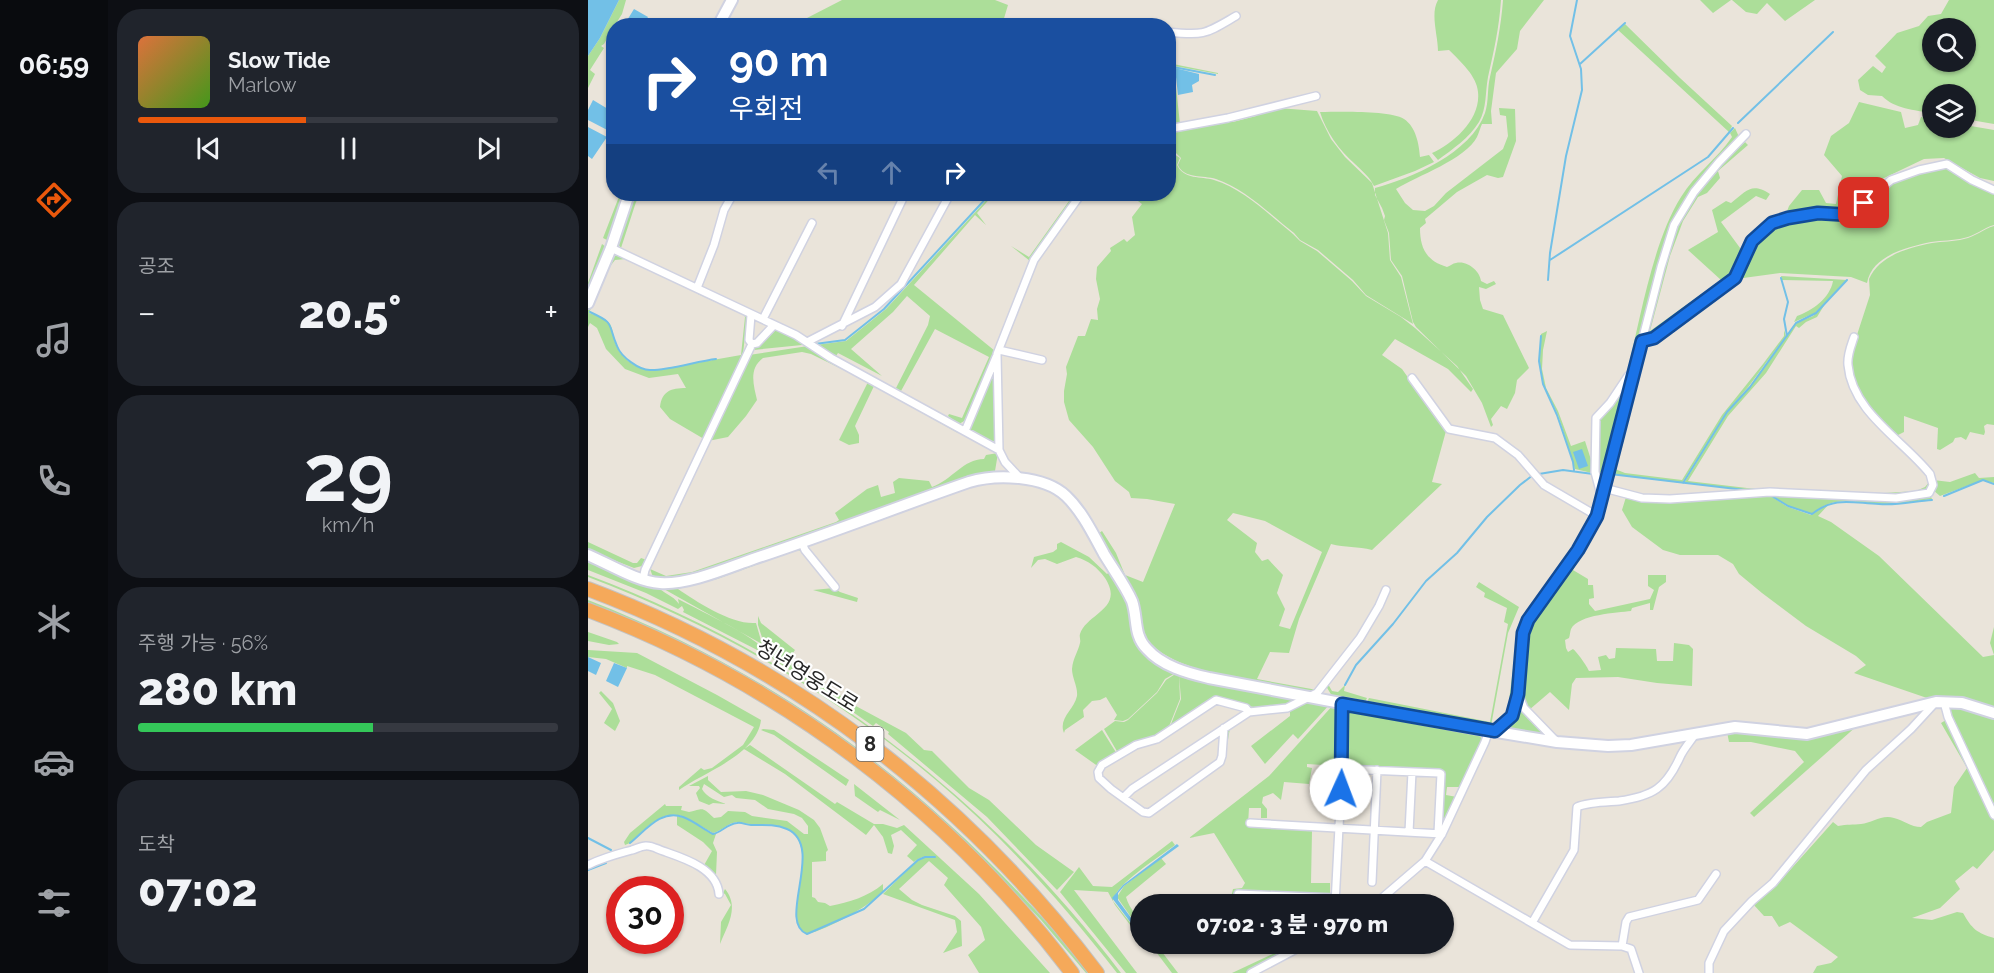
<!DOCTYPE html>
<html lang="ko">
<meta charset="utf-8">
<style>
body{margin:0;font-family:Raleway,"Noto Sans KR",sans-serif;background:#20242c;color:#f1f3f6;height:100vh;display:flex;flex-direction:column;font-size:22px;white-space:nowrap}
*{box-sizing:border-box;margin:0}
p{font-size:20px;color:#9ea1a6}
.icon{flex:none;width:33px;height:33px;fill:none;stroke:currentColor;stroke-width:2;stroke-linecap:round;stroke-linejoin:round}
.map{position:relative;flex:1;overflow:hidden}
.details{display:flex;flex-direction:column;gap:9px;padding:9px;background:#0d0f14;width:480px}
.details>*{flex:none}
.banner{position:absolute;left:18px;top:18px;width:570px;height:183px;border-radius:24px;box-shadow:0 2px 4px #0004;background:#1a4fa0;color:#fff;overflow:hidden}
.fabs{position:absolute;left:1334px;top:18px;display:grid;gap:12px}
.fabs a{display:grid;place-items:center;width:54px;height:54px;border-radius:50%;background:#171b24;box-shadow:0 2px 4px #0004;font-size:30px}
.speed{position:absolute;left:18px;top:876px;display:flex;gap:12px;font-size:30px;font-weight:700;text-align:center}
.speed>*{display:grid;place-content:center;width:78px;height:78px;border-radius:50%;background:#171b24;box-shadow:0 2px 4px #0004;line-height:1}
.speed .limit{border:9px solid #d22;background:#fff;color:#111}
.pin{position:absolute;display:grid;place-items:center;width:51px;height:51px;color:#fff;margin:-26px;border-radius:12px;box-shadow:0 3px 9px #0006}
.me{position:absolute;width:66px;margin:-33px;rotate:2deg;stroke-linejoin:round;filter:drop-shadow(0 0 4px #0008)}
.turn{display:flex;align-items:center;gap:21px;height:126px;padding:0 24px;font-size:27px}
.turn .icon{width:78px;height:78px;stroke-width:2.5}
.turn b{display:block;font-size:42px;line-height:51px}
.lanes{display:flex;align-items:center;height:57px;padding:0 24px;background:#0003;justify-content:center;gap:30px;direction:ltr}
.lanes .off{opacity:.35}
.big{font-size:45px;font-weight:800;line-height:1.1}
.details .tile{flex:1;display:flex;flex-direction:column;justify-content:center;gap:9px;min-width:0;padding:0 21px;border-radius:24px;background:#20242c}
.details .dial{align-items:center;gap:0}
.dial b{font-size:78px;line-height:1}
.song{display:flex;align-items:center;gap:18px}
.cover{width:72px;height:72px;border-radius:9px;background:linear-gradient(135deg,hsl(20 70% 55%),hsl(100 70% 35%))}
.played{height:6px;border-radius:3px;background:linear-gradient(90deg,#ea580c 40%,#363941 40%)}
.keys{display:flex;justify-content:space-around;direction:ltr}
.heat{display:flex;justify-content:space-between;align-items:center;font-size:33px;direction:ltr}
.charge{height:9px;border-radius:4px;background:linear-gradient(90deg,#34c759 56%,#363941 0)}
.trip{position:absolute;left:542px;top:894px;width:324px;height:60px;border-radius:30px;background:#171b24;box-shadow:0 2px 4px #0004;font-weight:800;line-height:60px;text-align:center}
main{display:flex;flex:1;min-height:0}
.dock{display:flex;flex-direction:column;width:108px;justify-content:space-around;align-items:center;background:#090b0e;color:#9ea1a6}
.dock .icon{width:42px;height:42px}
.dock .active{color:#ea580c}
.dock b{font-size:27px;color:#f1f3f6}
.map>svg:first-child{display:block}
.green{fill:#acde99;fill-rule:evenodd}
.water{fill:#72c0e7}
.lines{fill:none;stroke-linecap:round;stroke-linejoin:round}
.stream{stroke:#72c0e7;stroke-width:2}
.street-casing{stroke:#d0d2e1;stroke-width:10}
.secondary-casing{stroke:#d0d2e1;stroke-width:14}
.highway-casing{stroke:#c3c3c3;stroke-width:16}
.street{stroke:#fff;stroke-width:7}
.secondary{stroke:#fff;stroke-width:10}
.highway{stroke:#f5a95a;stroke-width:14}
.route-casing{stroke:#114b97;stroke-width:15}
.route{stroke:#1a73e8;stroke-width:10}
.labels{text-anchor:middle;stroke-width:4.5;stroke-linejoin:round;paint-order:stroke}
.shield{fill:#fff;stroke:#686868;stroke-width:1.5}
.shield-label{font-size:20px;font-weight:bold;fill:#282828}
.street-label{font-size:21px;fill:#282828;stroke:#fff}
</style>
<main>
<nav class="dock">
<b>06:59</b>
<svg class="icon active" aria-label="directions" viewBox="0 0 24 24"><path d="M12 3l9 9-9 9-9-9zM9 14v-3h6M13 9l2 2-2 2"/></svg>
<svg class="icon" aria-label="music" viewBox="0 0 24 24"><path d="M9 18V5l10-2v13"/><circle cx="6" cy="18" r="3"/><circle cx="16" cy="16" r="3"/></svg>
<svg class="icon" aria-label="phone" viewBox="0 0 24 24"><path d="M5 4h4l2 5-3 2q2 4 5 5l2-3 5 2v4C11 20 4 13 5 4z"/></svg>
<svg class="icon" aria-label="climate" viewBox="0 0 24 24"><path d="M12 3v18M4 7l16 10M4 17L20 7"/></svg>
<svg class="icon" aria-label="car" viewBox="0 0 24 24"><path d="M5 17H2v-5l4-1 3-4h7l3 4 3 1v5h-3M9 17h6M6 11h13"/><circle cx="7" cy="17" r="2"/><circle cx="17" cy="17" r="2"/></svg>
<svg class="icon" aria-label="filters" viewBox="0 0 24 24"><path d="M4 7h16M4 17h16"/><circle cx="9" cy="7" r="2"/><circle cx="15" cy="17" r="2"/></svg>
</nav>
<section class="details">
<div class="tile">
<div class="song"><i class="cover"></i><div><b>Slow Tide</b><p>Marlow</p></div></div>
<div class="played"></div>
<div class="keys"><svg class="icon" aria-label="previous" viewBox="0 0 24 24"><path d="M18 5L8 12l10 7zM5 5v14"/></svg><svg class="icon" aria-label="pause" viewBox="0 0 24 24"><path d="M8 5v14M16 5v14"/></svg><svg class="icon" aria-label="next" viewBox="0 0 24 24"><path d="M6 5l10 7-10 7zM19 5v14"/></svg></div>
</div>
<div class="tile"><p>공조</p>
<div class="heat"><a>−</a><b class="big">20.5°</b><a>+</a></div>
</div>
<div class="tile dial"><b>29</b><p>km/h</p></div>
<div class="tile"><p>주행 가능 · 56%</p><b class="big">280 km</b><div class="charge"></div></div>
<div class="tile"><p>도착</p><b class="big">07:02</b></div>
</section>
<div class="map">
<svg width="1406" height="973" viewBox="0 0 1406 973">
<rect width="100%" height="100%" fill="#eae4da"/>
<path class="green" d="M31 0H38L34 14 27 25 26 26 16 44 13 46 16 48 2 70 7 74 0 88V56L12 38Z
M254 0H407L420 5 414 25H219V18Z
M850 0H913C911 29 906 50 900 77 897 93 899 108 891 122 881 138 865 149 850 160L844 153C866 143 893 119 890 92 889 76 872 61 861 50L850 51C850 35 842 14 850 0Z
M915 0H956L932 31 929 49 908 73 903 111 904 124H894C892 128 891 133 889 137 878 159 829 176 808 189L817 203 825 210 837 211 846 206 858 193 915 149 920 136 918 116 912 115 911 108 927 109 928 141 915 177 910 178 899 175 869 192 837 219 838 223 832 228C832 249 839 261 859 267 862 266 865 263 868 263 879 260 892 271 893 281L899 284 906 281 908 284 898 289 891 287 892 300 895 309 915 315 941 368 929 380 927 393 919 409 913 406 903 419 905 425 903 427 894 403 878 376 828 327 825 322 814 276 803 260 801 233 796 220 797 216 794 208 787 195V188C824 178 883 153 897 113 901 101 899 89 902 77 908 51 913 27 915 0Z
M1112 0H1143L1125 13Z
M1144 0H1227L1197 21 1179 3 1169 14 1158 12Z
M1361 0H1406V124L1377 119V94H1344V113C1326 110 1307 109 1294 96L1280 95 1272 90 1270 80 1285 66 1294 73 1298 67 1287 56 1309 33 1331 26 1340 16 1353 14ZM1377 28V62H1344V28Z
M1037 24 1092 78 1144 126 1141 132 1030 30Z
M580 63 630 73V74L581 65Z
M581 67 586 69 592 124 581 127 580 123 588 121Z
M1271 102 1313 112 1317 128 1330 125 1333 117 1344 119V128H1377V125L1406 130V181L1392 178 1356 158 1336 159 1292 180 1261 209 1257 211 1198 214 1201 206 1214 190H1231L1238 203 1248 204 1254 176 1236 155 1243 136 1261 123Z
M690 108 729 111 743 139 757 157 784 183 800 233 802 260 813 277 825 324 778 295 765 280 730 250 712 240 706 233C682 214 657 189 628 179 615 175 596 179 590 165L593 158 581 146 580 131 643 119 645 122 668 116V112Z
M732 112C751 112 801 110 816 119 828 127 831 144 832 157L841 155 846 162 827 171 786 186C781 176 774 171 767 164 751 150 738 132 732 112Z
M1147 128 1151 137 1113 178 1097 199 1082 227 1043 370 1038 376C1052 322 1064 243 1093 197 1107 174 1129 159 1144 137L1142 133Z
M1157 142 1160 145 1130 171 1132 178 1119 193 1110 197 1095 221 1082 256 1062 331 1133 280 1100 250 1130 232 1124 210 1138 201 1143 203C1159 191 1163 182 1182 194L1178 200 1168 196 1133 222 1155 252 1149 270 1143 277 1062 336H1057C1068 297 1077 242 1098 207 1113 182 1135 161 1157 142Z
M586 154 592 158 589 165C596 180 613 176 626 180 656 189 681 215 705 234L712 241 729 251 764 281 778 296 813 317 827 328 869 366 885 389 883 392 860 369 807 339 794 355 814 369 858 431 844 482 854 484 784 550C770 546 757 548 743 544L711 619 701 653 682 652 669 679 729 690 728 692C686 685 584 675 559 639 551 628 547 614 541 602 531 579 520 557 510 534L514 531 528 553 537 575 555 582 587 504 559 499 543 498 541 492 527 481 505 447 481 420 476 402V391L479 374 478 367 490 336H497L503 319 510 320 509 309 512 299 508 279 509 267 523 251 522 248 536 239 539 242 547 235 544 217 554 204 550 201 556 194H580L581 161ZM645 513 677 521 734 552 702 629 691 626 697 609 689 593 695 575 680 559 674 561 667 552 669 543 639 520Z
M1357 167 1406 192V225C1395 228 1387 236 1376 238 1365 241 1354 240 1343 242 1320 247 1284 255 1279 283L1263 277 1192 273 1148 279 1164 243 1192 221 1230 215 1259 216 1303 180Z
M32 194H37L21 241 15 238Z
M45 194H53L48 202 33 248 30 244Z
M404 194H406L389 213 398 225 387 215 326 285 407 351 378 420 371 424 360 416 361 414 374 418 401 357 347 329 313 391 308 388 340 325 342 316 319 296 305 312 263 349 294 376 250 353 248 356 228 345 258 341 298 309Z
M486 194H491L442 261 423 246 441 257Z
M1406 226V425L1399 424 1396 426 1397 432 1396 435 1382 432 1378 440 1373 437 1367 438 1365 442 1352 450 1349 449 1350 428 1316 416V432L1308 436 1289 417 1268 387 1262 363 1267 341 1282 295 1281 279C1292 255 1320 248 1344 243 1355 241 1365 242 1376 239 1387 237 1395 229 1406 226Z
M14 244 18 247 0 294V283Z
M35 255 81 277 80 279 38 259 27 260 20 269 1 313C9 316 17 317 22 324 26 331 25 340 29 347 35 361 54 372 68 370L153 355 157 317 156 315 110 294 113 292 158 314 159 317 155 354 116 439 82 419 72 407C74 391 83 388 98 388L90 374 61 378 37 369 18 349 9 328 2 323 0 327V309L20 262 27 256Z
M1193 276 1259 280 1227 313 1206 322 1209 316C1224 311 1242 298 1245 281L1194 280Z
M1144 281H1150L1094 326 1067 341Z
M1237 304 1229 317 1218 322 1211 328 1208 326 1178 373 1140 416 1100 481 1159 488 1296 493 1328 491 1337 487 1343 480 1340 490 1310 496 1158 491 1152 489 1096 483 1139 413 1162 387 1208 323 1225 316Z
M190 330 206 335 214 343V345L165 350 185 331Z
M1196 330 1198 336 1161 386 1138 413 1094 483 1022 474 1054 348 1060 342 1027 469 1037 473 1094 480 1134 415 1175 364 1196 336Z
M959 331 955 350 954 369 958 388 970 411 983 446 997 441 1005 466 1004 473 987 469 970 415 955 384 951 361 953 334Z
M220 346 371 431 370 433 286 386 267 426 271 435V443L261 445 251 440 280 382 223 354 214 352 175 358C160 369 166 386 169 400L158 416 140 437 120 441 161 355Z
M406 368 408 442 407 443 380 429Z
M1041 377 1017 473 1008 472 1010 419Z
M410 453 407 471 404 473 130 568 86 579 65 577 62 569 78 576 104 572 248 522 251 520 247 513 279 489 290 485 293 497 307 493 305 482 311 478 341 481 344 487C364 480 375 459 396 459L398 455Z
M1387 473 1391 478 1406 477V483L1395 480 1352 496 1345 490V480L1362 482Z
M1181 494 1160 496 1181 495 1200 507 1223 515 1242 503 1230 516 1243 522 1291 556 1395 657 1406 655 1402 643 1406 627V707L1375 698H1339L1266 673 1278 665 1268 656 1218 626 1174 593 1151 574 1145 564 1130 555H1092L1075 550 1044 527 1034 510 1038 497 1198 494 1342 495 1344 499C1327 501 1308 505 1291 504 1263 502 1248 495 1224 514L1200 506Z
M0 542 45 563H49L53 558 59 560 54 566 46 568 0 550Z
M473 542 501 557 519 574 523 571 541 602 549 645 591 671 577 679 569 692 540 719 535 721 526 720 529 715 518 697 512 700 504 701 495 710 496 717 477 730 476 733C470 718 486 710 489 696 490 687 484 678 484 669 485 658 490 652 492 643 493 640 491 637 492 634 499 613 537 609 517 578 509 567 501 561 488 557L469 564 457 559 450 560 443 568 446 557 465 552 469 549V544Z
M996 545 998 546 985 570 1000 579V585H1005L1006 598 1001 599V604L1007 611 1062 599 1066 590 1060 586V575H1078V582L1071 587 1065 610H1062V603L1044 608 1043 611C1029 613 991 614 983 629 982 632 982 635 981 638L977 640 978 648 980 652 985 649C989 652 999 666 1001 671L1013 670 1010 657 1018 655 1021 659 1027 658 1028 648 1068 649 1069 661H1085L1086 643 1101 645 1105 649 1104 686 1069 683 1030 677 988 678 984 684 981 710 962 692 941 710C929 690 936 643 943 621Z
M212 546 214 551 209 550 129 579 90 589C109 602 144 625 168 623L174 644 74 588Z
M0 559 68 585C74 593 85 595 91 604L90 599C112 611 173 638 183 657L95 612 96 610 94 606 90 609 58 593 0 570Z
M0 575C211 654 397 793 533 973H529C492 925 452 879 409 836 295 723 151 634 0 577Z
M891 582 931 607 920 633 903 726 779 702 781 698 902 722 920 624 916 622 919 608 896 597 897 593 888 587Z
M246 588 252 592 270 598 269 602 225 590Z
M0 600C206 680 362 804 502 973H498L453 920 396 860 350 817 279 759 0 604Z
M170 616 173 623 207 650 201 659 264 704 261 709 185 659 177 647 170 625Z
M0 632 29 642 31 644 21 645 0 641Z
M934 632 926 705 919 717 927 652Z
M0 650 49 653 129 695 173 720C169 755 116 772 91 790V787L113 768 116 770 124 768 155 745 166 727 67 675 39 666V668L18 659 0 657Z
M592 671 710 699C683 716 659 706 631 698L581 729 593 699 591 675 592 699 580 729 569 737 530 753 516 729 527 721 536 722 540 720 569 693 578 680Z
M740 684 744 691 750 692 757 685 756 691 779 698 777 702 744 696 738 686Z
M13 691 25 703 32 721 27 731 16 723 24 709 11 693Z
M724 699 742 704 710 739 705 734 677 764 663 746 702 716V712L664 714 642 728 636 763 604 786 635 761 640 729C660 708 673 715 697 710 706 708 714 701 724 699Z
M746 704 751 711V766L719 764V767L724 768 721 784 696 782 693 800 685 793 675 797 674 803 679 809V818H673V808H661L660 824 724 831 723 883H742V894L649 891 648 904H644L642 902 645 889 654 888 657 883 626 833 601 838 681 776Z
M266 705 318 733 336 750 344 751 381 788 401 800 448 845 486 872 469 890 399 817 300 734 301 732 288 723 285 726 262 710Z
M1364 706 1406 716V808L1361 714Z
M931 707H933L963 738 913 727Z
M757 708 890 732 894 740 873 787H859L858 795 869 797 855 822V771L756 766Z
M1358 720 1406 821V850L1389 869 1385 866 1367 881 1372 889 1352 908 1324 918 1344 920 1369 912 1375 913C1384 929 1389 933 1406 938V973H1225L1229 966 1243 963 1250 957 1202 922 1191 927 1184 916H1176L1165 904 1185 889 1245 822 1250 826C1259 824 1265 825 1273 824 1284 823 1294 814 1306 818 1315 820 1323 827 1333 827L1339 822 1363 813 1366 787 1379 768 1353 723Z
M1270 725 1166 817 1162 813 1216 762 1207 751 1163 742H1141L1139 732 1206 735Z
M175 729 186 730 261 780 258 786 186 735 173 730Z
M514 730 529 754 511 767 487 750Z
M162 745 247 804 249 802 286 824H295L309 828 316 825 391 894 462 973H391L380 955 397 940 393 927 356 885 360 878 341 861 311 889 324 900 334 905 367 916 373 921 374 946 355 953 369 932 367 920 295 894 330 860 337 857H347C338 856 333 856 326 862L319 856 329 845 313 830 303 835 306 846 304 854 300 853 295 837 286 825 278 835 197 774 156 749Z
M120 776V780L133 792 158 791 175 795 211 810 226 820 232 828 240 850 238 852V861L224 862V897L227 898 230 902 237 903 242 906C261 902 280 897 295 884V892C279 907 241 929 219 934 191 921 233 855 203 831 192 823 175 825 163 824 158 824 154 822 149 822 139 823 134 831 125 833L104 821 120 832 128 834 125 843 129 852 128 875 115 867 124 851 115 842 89 825V816L100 819C77 805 58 828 42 843L37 845 36 842 42 833 77 804 78 806H94L93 810 101 812C116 809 113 806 126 818L133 817 140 811 157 812 164 816 199 821 216 834H220V826L214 818 206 814 180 809 167 800 148 798 144 795 136 797 116 784 114 789C118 797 129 801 138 804L125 803 121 805 111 801 108 793 112 788 111 786H101Z
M266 784 312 820 292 810 290 812 267 796Z
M584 841 587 845C573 856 527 884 525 901L552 935V938L527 905 520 892 486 890 549 973H538L472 892 491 867 505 886 524 887Z
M573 858 578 864 538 897C541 909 552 917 552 930L529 897 536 886Z
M137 889C152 907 139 926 132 944L133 922 143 905 137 894 135 893Z
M562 944H568L590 973H584Z
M690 944H696L699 947 706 944H714L659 973H644L693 950Z"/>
<path class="water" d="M0 0H31L12 38 0 56Z
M46 9 60 17 55 25H43L38 22Z
M587 68 611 74V81L604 85 605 92 590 95Z
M5 100 25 112V133L0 120V110Z
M0 127 19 137 4 159 0 156Z
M994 449 1000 466 991 469 985 452Z
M0 657 13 663 8 675 0 671Z
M26 663 39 668 30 687 18 681Z
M589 844 591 846 536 886 530 893V900L552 930V935L524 898 535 885Z"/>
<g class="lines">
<path class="stream" d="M992 64 1037 23
M580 66 627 75
M1150 123 1245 32
M962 260 1120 157 1145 128
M1193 278 1200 302 1196 319 1199 336
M960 280 962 253 978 156 994 90 993 69 982 36 989 0
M2 312C28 324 19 323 29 346 33 357 51 370 62 370 78 371 110 361 128 359
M953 336 951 361 955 384 969 415 985 462 986 470
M227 344 257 340 296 309 402 194
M1022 474 1157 490
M1095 483 1139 412 1162 387 1208 323 1228 313 1259 280
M1182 495 1200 506 1224 514C1247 496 1264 503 1291 504 1308 506 1327 501 1344 500
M1356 496 1395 480 1406 484
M757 685 768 665 805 624 838 581 869 553 899 517 932 485 945 475 975 470 1005 474
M0 838 23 850
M42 843C58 830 73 809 95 817 106 821 115 829 125 834 134 832 139 824 149 823 154 822 158 825 163 825 175 825 187 824 199 829 238 846 188 922 219 934L276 909 330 860 337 857H347
M0 870 18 863"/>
<defs>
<path id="street" d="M488 26H507
M580 32C617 36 617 34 648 16
M580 129 640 118 728 96
M23 248 208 335 243 358 411 450
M109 288 126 245 136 210 145 194
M163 315 161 340 164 344 169 343 186 325
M175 319 224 223
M254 326 317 194
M1054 341 1066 338 1147 278 1164 241 1184 223 1200 217 1230 213 1263 215 1303 180 1331 170 1359 164 1384 180 1406 190
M219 342 287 307 313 284 362 194
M411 350 454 360
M824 378 861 429 907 438 930 455 956 485 1009 516
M377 431 408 357
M432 478 417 462 411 450 409 354 446 260 493 194
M1016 488 1054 498 1082 499 1182 492 1308 498 1341 493 1345 485 1342 474C1315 440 1264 412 1260 365 1259 355 1263 346 1266 337
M1013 495 1007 472 1008 418 1022 403 1040 376 1046 371
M214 543 217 550 247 587
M55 579 57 570 164 344
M931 696 936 708 967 740
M1356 702 1360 717 1406 815
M636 728 634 756 632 762 561 813 555 812 523 789 511 778 510 772 514 765 548 745 569 739 628 700 658 708 661 712
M907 731C912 727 921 721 924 715 938 691 929 649 940 620L990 550 1009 516 1073 267 1086 225 1106 192 1131 162 1158 134
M754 769 851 773 853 774 850 833
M536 797 544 789 661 712 699 708 729 693 772 638 791 606 798 590
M662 823 854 834
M821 832 824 772
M837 861 982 945 1034 946 1043 949 1051 973
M0 865C17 857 26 855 44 850 48 849 53 846 57 846 63 845 69 849 75 851 95 858 129 868 131 894
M784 882 789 770
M650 904V894L748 898
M747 904 754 769V704
M787 904 837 861 854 834 897 742 901 730
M944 923 986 850 989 807C1000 802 1018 802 1031 801 1065 796 1078 788 1092 757 1096 748 1103 741 1108 733
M1034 946 1038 922 1041 917 1110 900 1128 874
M663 973 718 944
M1121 973V963L1136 931 1164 901 1185 883 1278 770 1323 729 1346 704"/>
<path id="secondary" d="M130 26 144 0
M0 303 23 248 41 194
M0 555C21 564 50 582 72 583 100 585 139 568 165 559 238 535 309 507 381 482 408 474 456 475 478 496 494 511 505 534 516 554 525 569 537 585 544 601 550 618 545 635 559 649 574 666 599 673 621 678L885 728 969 742 1020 746 1043 745 1147 727 1219 734 1348 702 1374 703 1406 713"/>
<path id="highway" d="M0 589C205 666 377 798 509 973
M0 610C191 682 361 810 484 973"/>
</defs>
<use href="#street" class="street-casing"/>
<use href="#secondary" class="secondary-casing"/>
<use href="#highway" class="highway-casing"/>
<use href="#street" class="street"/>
<use href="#secondary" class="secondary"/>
<use href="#highway" class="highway"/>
</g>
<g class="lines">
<defs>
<path id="route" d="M753 789 754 704 907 731 924 716 930 694 935 633 940 620 990 550 1009 516 1054 341 1066 338 1147 278 1164 241 1184 223 1200 218 1230 213 1263 215 1276 203"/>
</defs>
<use href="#route" class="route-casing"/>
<use href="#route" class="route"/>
</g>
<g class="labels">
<rect class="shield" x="268.5" y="727" width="27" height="34" rx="4.5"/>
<g class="shield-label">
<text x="282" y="751">8</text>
</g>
<g class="street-label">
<text transform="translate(219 676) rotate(32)" y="7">청년영웅도로</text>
</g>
</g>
</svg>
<div class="fabs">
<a><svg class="icon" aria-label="search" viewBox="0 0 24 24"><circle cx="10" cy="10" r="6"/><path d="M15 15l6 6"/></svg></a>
<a><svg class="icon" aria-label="layers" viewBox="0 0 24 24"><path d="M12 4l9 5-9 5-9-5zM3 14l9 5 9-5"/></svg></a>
</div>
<div class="speed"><div class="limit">30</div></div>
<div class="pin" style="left:1276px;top:203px;background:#d93025"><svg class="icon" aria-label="arrive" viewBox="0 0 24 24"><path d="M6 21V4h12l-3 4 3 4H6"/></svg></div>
<svg class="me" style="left:753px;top:789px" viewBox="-20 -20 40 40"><circle r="19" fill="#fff"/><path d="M0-13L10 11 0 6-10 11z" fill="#1a73e8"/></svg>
<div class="trip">07:02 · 3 분 · 970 m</div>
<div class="banner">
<div class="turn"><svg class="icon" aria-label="right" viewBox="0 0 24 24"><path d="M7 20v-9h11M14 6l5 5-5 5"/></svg><div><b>90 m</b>우회전</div></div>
<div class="lanes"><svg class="icon off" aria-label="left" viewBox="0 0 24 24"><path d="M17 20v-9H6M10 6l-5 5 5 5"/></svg><svg class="icon off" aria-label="ahead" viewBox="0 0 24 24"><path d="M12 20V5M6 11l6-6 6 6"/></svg><svg class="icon" aria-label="right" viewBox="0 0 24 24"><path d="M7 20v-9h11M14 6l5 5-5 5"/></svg></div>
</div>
</div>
</main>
